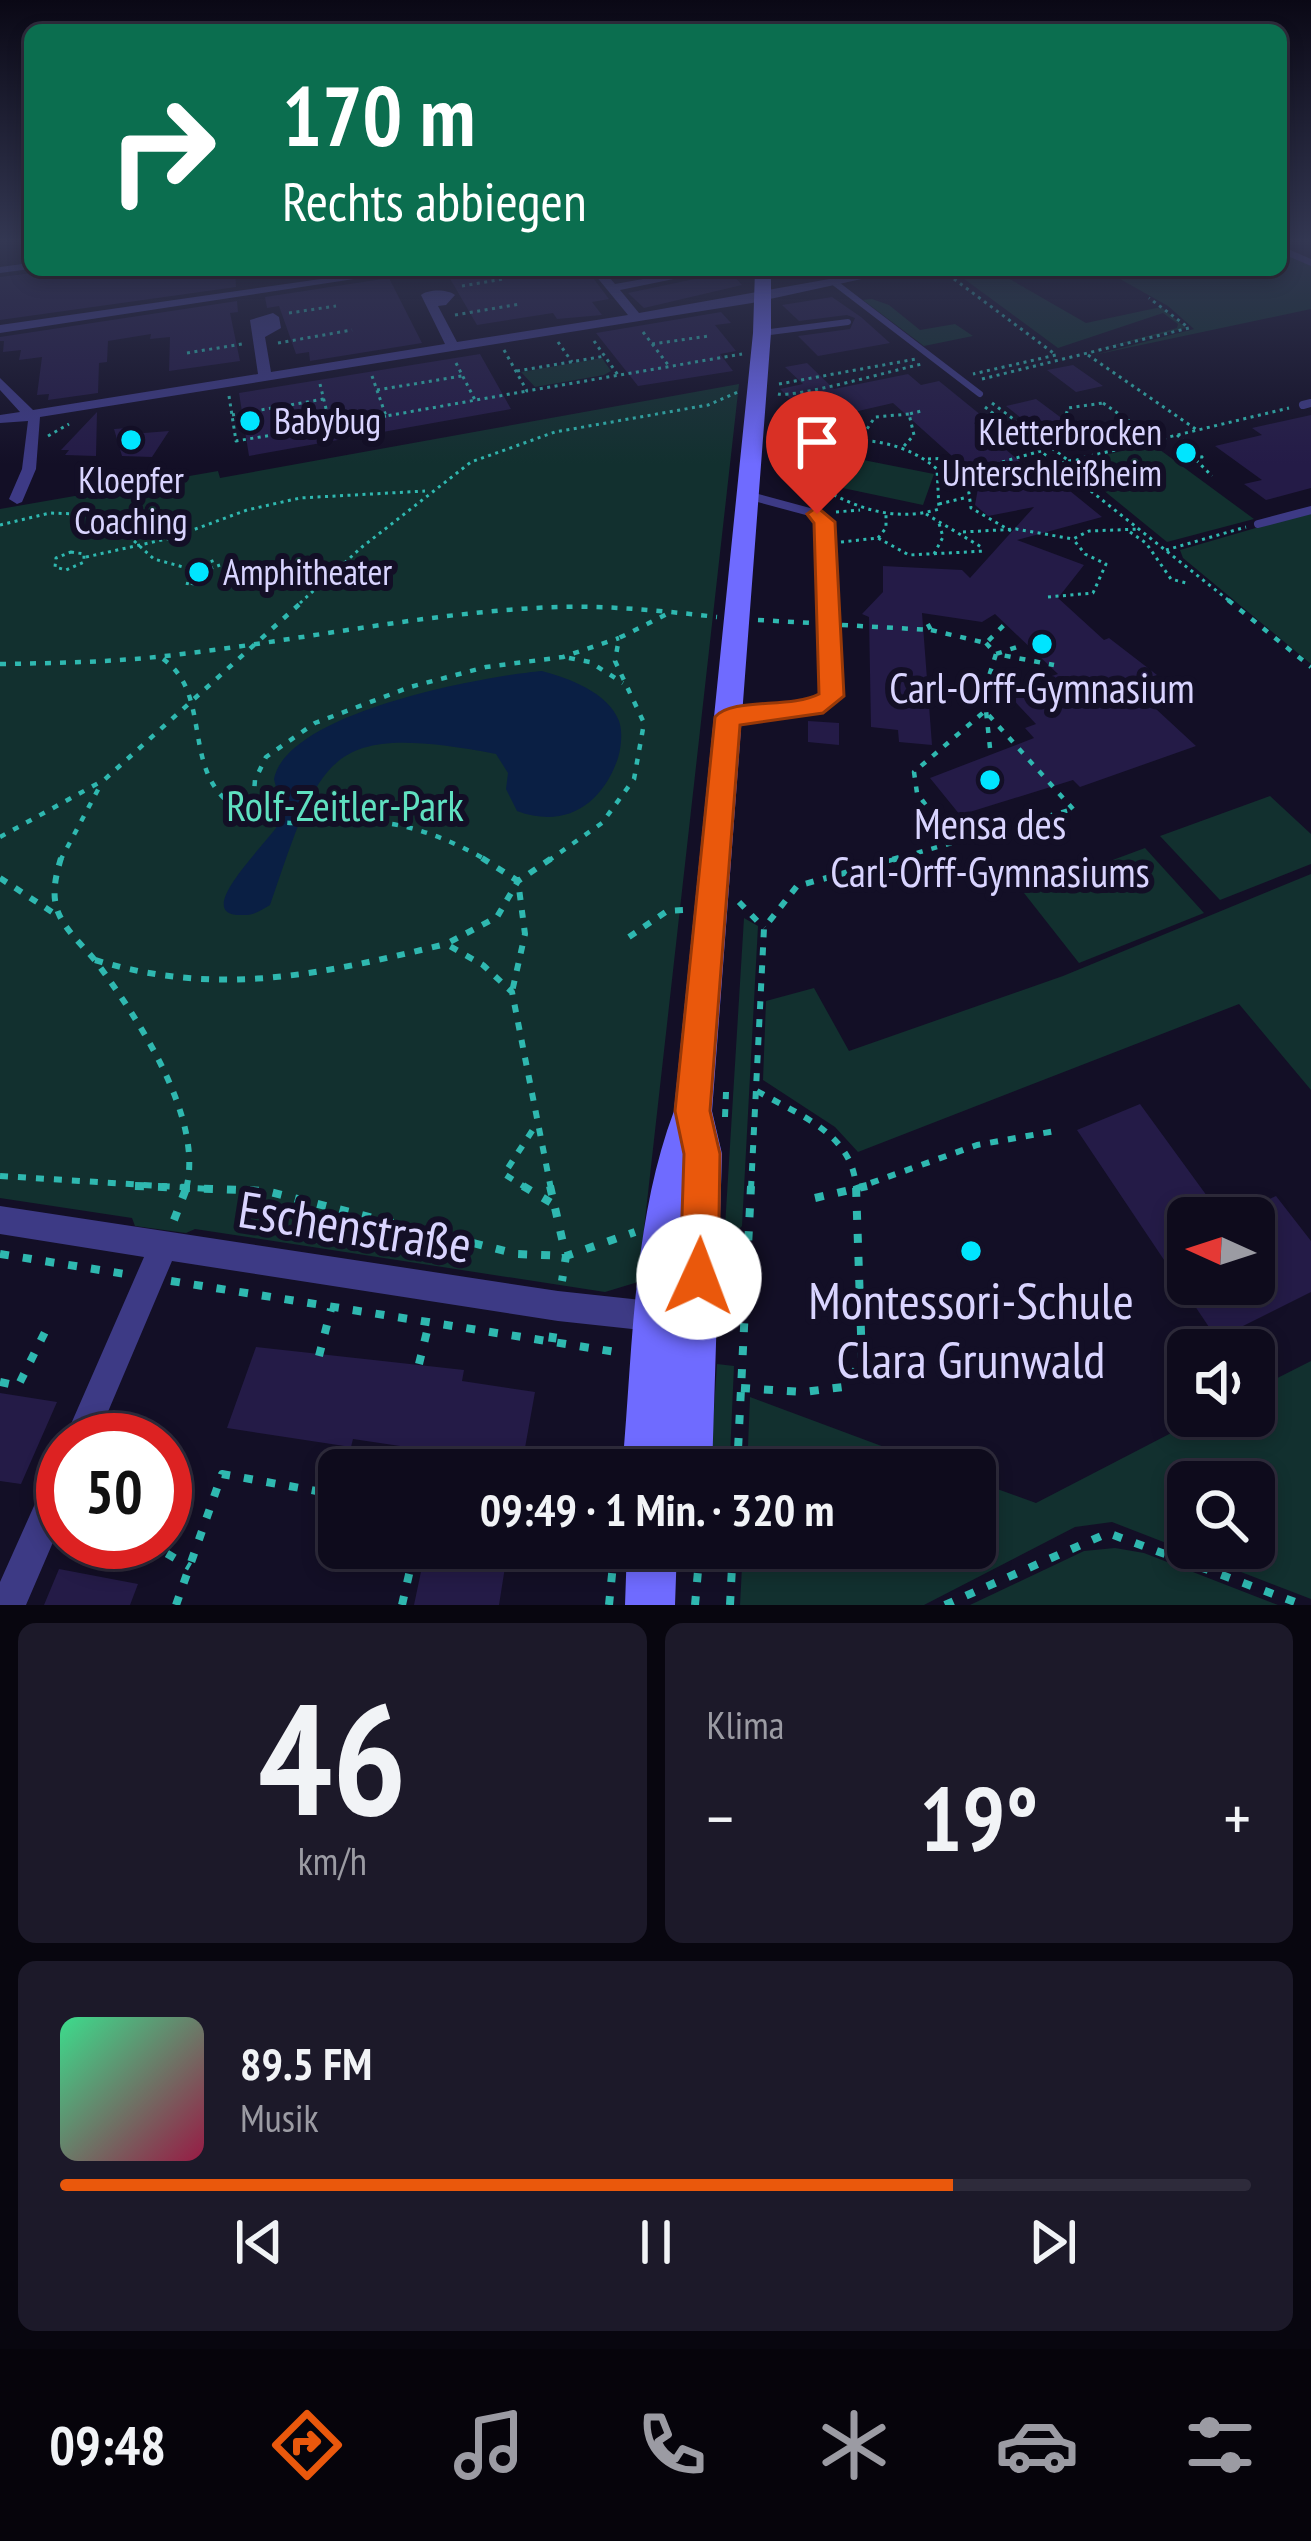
<!DOCTYPE html>
<html lang="de">
<meta charset="utf-8">
<style>
body{margin:0;font-family:"PT Sans Narrow",sans-serif;background:#1c1929;color:#f1f3f6;height:100vh;display:flex;flex-direction:column;font-size:45px;white-space:nowrap}
*{box-sizing:border-box;margin:0}
p{font-size:39px;color:#9b9ba3}
.icon{flex:none;width:66px;height:66px;fill:none;stroke:currentColor;stroke-width:2;stroke-linecap:round;stroke-linejoin:round}
.map{position:relative;height:1605px;overflow:hidden}
.panel{display:flex;flex-direction:column;gap:18px;padding:18px;background:#08060f;flex:1}
.panel>*{flex:none}
.guide{position:absolute;left:24px;top:24px;width:1263px;height:252px;border-radius:18px;box-shadow:0 6px 18px #0003,0 0 0 3px #2e2b3b;background:#0b6e4f;color:#fff;overflow:hidden}
.needle{width:78px;rotate:273deg}
.controls{position:absolute;left:1167px;top:1197px;display:grid;gap:24px}
.controls a{display:grid;place-items:center;width:108px;height:108px;border-radius:18px;background:#0e0b1c;box-shadow:0 6px 18px #0003,0 0 0 3px #2e2b3b;font-size:60px}
.speed{position:absolute;left:36px;top:1413px;display:flex;gap:24px;font-size:60px;font-weight:700;text-align:center}
.speed>*{display:grid;place-content:center;width:156px;height:156px;border-radius:50%;background:#0e0b1c;box-shadow:0 6px 18px #0003,0 0 0 3px #2e2b3b;line-height:1}
.speed .limit{border:18px solid #d22;background:#fff;color:#111}
.pin{position:absolute;display:grid;place-items:center;width:102px;height:102px;color:#fff;margin:-123px -51px;border-radius:50% 50% 50% 0;rotate:-45deg;box-shadow:0 0 12px #0007}
.pin .icon{rotate:45deg}
.me{position:absolute;width:132px;margin:-66px;rotate:2deg;stroke-linejoin:round;filter:drop-shadow(0 0 9px #0008)}
.turn{display:flex;align-items:center;gap:42px;height:252px;padding:0 60px;font-size:54px}
.turn .icon{width:156px;height:156px;stroke-width:2.5}
.turn b{display:block;font-size:84px;line-height:102px}
.big{font-size:90px;font-weight:700;line-height:1.1}
.panel .widget{flex:1;display:flex;flex-direction:column;justify-content:center;gap:18px;min-width:0;padding:0 42px;border-radius:18px;background:#1c1929}
.panel .dial{align-items:center;gap:0}
.dial b{font-size:156px;line-height:1}
.song{display:flex;align-items:center;gap:36px}
.cover{width:144px;height:144px;border-radius:18px;background:linear-gradient(135deg,hsl(150 70% 55%),hsl(340 70% 35%))}
.played{height:12px;border-radius:6px;background:linear-gradient(90deg,#ea580c 75%,#2e2b3b 75%)}
.keys{display:flex;justify-content:space-around;direction:ltr}
.heat{display:flex;justify-content:space-between;align-items:center;font-size:66px;direction:ltr}
.panel .tiles{flex:1;display:grid;gap:18px;grid-template-columns:1fr 1fr}
.widget:last-child{grid-column:span 2}
.trip{position:absolute;left:318px;top:1449px;width:678px;height:120px;border-radius:18px;background:#0e0b1c;box-shadow:0 6px 18px #0003,0 0 0 3px #2e2b3b;font-weight:700;line-height:120px;text-align:center}
.dock{display:flex;height:192px;justify-content:space-around;align-items:center;background:#06040b;color:#9b9ba3}
.dock .icon{width:84px;height:84px}
.dock .on{color:#ea580c}
.dock b{font-size:54px;color:#f1f3f6}
.map>svg:first-child{display:block}
.green{fill:#12302f;fill-rule:evenodd}
.water{fill:#0a1f44}
.building{fill:#241b47}
.lines{fill:none;stroke-linecap:round;stroke-linejoin:round}
.path-far3{stroke:#2fb8b0;stroke-width:3;stroke-dasharray:3 4.5;stroke-linecap:butt}
.path-far2{stroke:#2fb8b0;stroke-width:4.5;stroke-dasharray:6 9;stroke-linecap:butt}
.path-far1{stroke:#2fb8b0;stroke-width:6;stroke-dasharray:8 10;stroke-linecap:butt}
.path{stroke:#2fb8b0;stroke-width:8;stroke-dasharray:9 14;stroke-linecap:butt}
.lane-far2{stroke:#3d3a85;stroke-width:6}
.lane-far1{stroke:#3d3a85;stroke-width:8}
.lane{stroke:#3d3a85;stroke-width:10}
.street{fill:#3d3a85;fill-rule:evenodd}
.secondary{fill:#6f6bff;fill-rule:evenodd}
.route{fill:#ea580c;stroke:#983908;stroke-width:3}
.poi-dot{fill:#00e5ff;stroke:#130f26;stroke-width:4.5}
.labels{text-anchor:middle;stroke-width:12;stroke-linejoin:round;paint-order:stroke}
.far-poi-label{font-size:36px;fill:#d9d4ff;stroke:#130f26;text-anchor:start}
.poi-label{font-size:42px;fill:#d9d4ff;stroke:#130f26}
.park-label{font-size:42px;fill:#5fe0c0;stroke:#130f26}
.near-street-label{font-size:51px;fill:#d9d4ff;stroke:#130f26}
.near-poi-label{font-size:51px;fill:#d9d4ff;stroke:#130f26}
</style>
<div class="map">
<svg width="1311" height="1605" viewBox="0 0 1311 1605">
<rect width="100%" height="100%" fill="#130f26"/>
<path class="green" d="M1281 251 1311 265V309L1094 355 1194 329 1168 306 1104 270H1281Z
M952 270H994L1086 323 1161 307 1186 328 1088 352 1177 328 1178 324 1163 313 1058 348Z
M872 299 889 305 920 330 955 324 973 336 924 346 863 300Z
M602 358 611 371 604 375 535 387 521 372Z
M739 384 638 1282 605 1292 195 1229 186 1233 135 1226 132 1218 0 1198V509L218 471 220 478Z
M1152 444 1254 519 1167 542 1070 463Z
M833 454 934 474 923 505 819 483Z
M1311 512V664L1183 558 1180 550Z
M1270 796 1311 834V864L1220 900 1160 836Z
M1145 848 1204 913 1079 963 1024 893Z
M1311 874V1090L1239 1004 858 1152 835 1127 763 1080 766 1001 814 988 849 1051 1063 976Z
M744 918 758 926 742 1226 737 1231 725 1227Z
M1311 1361V1599L1112 1522 1075 1527 924 1605H740L743 1548H975V1481L1036 1503 1204 1416H1254V1390ZM1188 1482H1254V1548H1188Z
M717 1364 734 1366 730 1456 711 1454Z
M750 1397 946 1470H747Z
M1115 1548 1144 1553 1278 1605H970L1084 1551Z"/>
<path class="water" d="M542 671C568 678 608 692 619 721 623 732 621 748 618 758 602 805 565 829 517 811L506 789 508 773 496 754C325 722 322 755 270 905 261 910 255 915 244 915 182 918 282 831 283 816 283 806 276 790 274 779 287 712 484 676 542 671Z"/>
<path class="building" d="M57 270H235L236 287 0 320V277Z
M445 270H518L523 279 587 270 609 299 592 302 602 315 557 319 553 313 477 325Z
M712 270H728L742 285 644 308 628 293 709 276Z
M389 278 422 343 310 361 309 352 296 354 279 306 267 308 265 297Z
M832 297 861 317 890 343 818 356 798 336 850 329 855 318 847 315 799 321 782 305Z
M237 301 238 312 230 313 240 361 169 371 170 337 150 339 151 334 108 341 107 362 99 363 98 393 48 400 49 394 37 395 42 357 19 360 21 350 3 352 4 341H0V337Z
M721 312 731 323 715 325 736 351 720 354 733 371 638 386 596 333Z
M480 354 511 409 249 456 239 393Z
M807 363 834 389 908 374 921 385 939 381 987 420 974 423 1022 463 1033 461 1102 517 1017 540 1084 565 1058 598 1104 640 1109 638 1157 675 1129 684 1196 746 1080 787 1073 780 960 815 930 778 1034 738 1025 728 1036 724 1005 691 1058 674 995 614 982 622 922 613 932 745 899 742 898 730 871 727 869 617 862 614 883 592V566L962 570 970 578 1034 507 988 516 975 505 983 460 962 465 893 403 854 412 863 420 802 434 779 410 797 406 780 389 803 384 785 367Z
M1073 365 1103 386 1076 392 1047 370Z
M1036 399 1087 437 1055 445 1006 406Z
M97 412 96 456 65 455 69 450H61Z
M1311 415V488L1266 500 1244 484 1262 480 1215 446 1262 435 1252 428Z
M128 428 144 433 169 431 152 457 122 456 114 429Z
M808 721 839 723V745L808 742Z
M1140 1104 1223 1218H1188V1284H1254V1206L1276 1196 1311 1241V1292L1217 1339 1077 1130Z
M256 1347 464 1370 462 1381 535 1392 521 1470H443L447 1453 353 1439 351 1447 227 1428Z
M0 1393 57 1402 21 1484 0 1481Z
M426 1548H508L499 1605H414Z
M59 1569 138 1584 130 1605H44Z"/>
<g class="lines">
<path class="path-far3" d="M942 270 1056 355 973 374
M462 286 503 279
M289 313 336 306
M455 315 520 304
M643 332 669 366
M594 341 618 375
M558 342 572 362
M278 343 352 330
M652 344 709 336
M504 350 527 391 742 354
M187 353 242 344
M1088 355 1197 430
M456 363 475 400
M517 371 605 356
M372 376 386 416 527 391
M982 379 1189 328 1149 298
M320 384 330 425
M779 384 916 359
M377 390 462 376
M778 394C796 398 894 370 922 364
M229 396 236 441 386 416
M992 403 1069 461
M1103 403 1132 423 1128 430 1089 433 1066 415 1068 408Z
M985 407 1232 603
M232 415 324 399
M863 435 875 417 909 414
M1177 435 1195 451
M48 436 69 424
M775 442C834 442 888 428 937 469L939 509C890 524 848 505 806 479
M904 446 914 435 909 414 921 411
M1173 449 1195 451 1202 457 1176 456Z
M928 459 949 458 965 471
M1196 460 1212 476
M1061 463 1289 408
M939 504 968 497
M836 512 860 510
M926 514 983 548
M0 525 50 513 79 514 123 531 154 559 205 573
M1011 531 971 508 966 472 1041 451
M963 532 1016 529 1073 539 1089 531 1140 529
M1130 532 1146 543 1171 579 1186 583
M878 538 886 528V514
M841 542 878 538 909 555 986 551
M1166 550 1246 527
M71 552 84 554V562L66 570 55 567 56 558Z
M934 554 943 537 938 520
M86 557 171 538 247 510 300 498 425 491
M197 584 201 572 220 565
M187 585 191 569 215 560
M192 585 196 571
M1048 597 1093 593 1106 564 1085 554 1073 539
M300 603 362 547 471 462 555 432 708 405 738 392"/>
<path class="path-far2" d="M1228 600 1311 667
M758 620 813 623
M842 625 931 630 925 619
M931 630 986 643 1008 621
M986 643 996 654 1023 645
M569 658 590 662 623 683
M163 659C212 693 182 768 231 804 272 835 328 818 375 822 415 825 453 841 488 861
M0 664C61 663 121 662 182 654 300 640 416 615 535 608 596 604 656 610 717 617
M990 748 984 692 996 654 1054 665
M252 816 255 780 266 757 315 723 410 687 486 667 563 657 619 638
M0 837 104 780 304 600
M952 841 917 793 914 772 985 711 1073 809
M60 861 101 784
M548 861 602 823 634 779 644 723 615 661 619 638 669 613
M888 861 1073 809"/>
<path class="path-far1" d="M61 858C56 875 51 894 58 912 66 932 84 946 97 963 137 1017 205 1119 186 1189
M482 858 518 881 525 934 512 992
M0 878 55 914
M739 902 764 928
M629 937 667 911 685 910
M95 960C220 998 322 974 446 944
M757 1091C799 1115 854 1134 856 1189
M725 1117 726 1092
M0 1176 210 1189
M528 1189 504 1174 534 1128
M551 1189 512 992 483 965 446 944 497 917 518 881 552 858
M751 1189 764 928 797 886 899 858
M854 1189 977 1145 1055 1131"/>
<path class="path" d="M135 1186 266 1191 517 1254 566 1256 635 1232
M523 1186 555 1205
M550 1186 566 1256 562 1281
M815 1198 867 1186
M174 1220 187 1186
M0 1254 125 1274
M171 1281 622 1353
M552 1342 554 1328
M319 1356 331 1309
M419 1364 429 1323
M0 1382 18 1386 48 1326
M741 1388 804 1392 843 1387 862 1362 856 1186
M737 1470 751 1186
M147 1542 190 1567
M176 1605 222 1474 339 1495
M402 1605 415 1548
M609 1605 614 1554
M695 1605 700 1548
M730 1605 733 1548
M945 1605 1108 1533 1303 1605"/>
<path class="lane-far2" d="M835 283 980 394
M762 333 848 322"/>
<path class="lane-far1" d="M1303 405 1311 403
M747 495 817 514 825 522 828 603
M1258 524 1311 510"/>
<path class="lane" d="M731 717 797 712 831 696 828 600"/>
<path class="street" d="M1281 246 1311 259V266L1281 253Z
M30 263V269L0 273V267Z
M384 270H413L0 333V325Z
M591 270H603L615 284 694 270 708 272 620 290 639 313 880 270H903L752 303 40 417 36 469 22 502 17 504 9 499 22 469 28 421 0 423V415L20 412 0 390V378L33 410 258 374 250 320 273 313 279 317 281 328 265 337 271 372 445 344 421 295C428 289 448 289 455 295L446 305 438 306 457 342 628 315Z
M0 1206 558 1291 660 1302 671 1306 675 1317 671 1328 660 1332 558 1321 172 1261 96 1440H64L144 1257 0 1234Z
M63 1463V1519L26 1605H0V1582L51 1468Z"/>
<path class="secondary" d="M755 270H771V333L712 1111 722 1154 712 1470H622C633 1352 632 1223 674 1111L753 333Z
M627 1548H677L675 1605H625Z"/>
</g>
<linearGradient id="sky" x2="0" y2="1"><stop stop-color="#0a0815"/><stop offset="0.52" stop-color="#333752"/><stop offset="1" stop-color="#333752" stop-opacity="0"/></linearGradient>
<rect width="1311" height="464" fill="url(#sky)"/>
<path class="route" d="M817 507 835 522 844 696 823 713 740 725 710 1111 720 1154 718 1277 713 1291 699 1297 685 1291 680 1277 684 1154 675 1111 715 717C732 697 791 709 819 694L814 523 807 514Z"/>
<g class="poi-dot">
<circle cx="250" cy="421" r="12"/>
<circle cx="131" cy="440" r="12"/>
<circle cx="1186" cy="453" r="12"/>
<circle cx="199" cy="572" r="12"/>
<circle cx="1042" cy="644" r="12"/>
<circle cx="990" cy="780" r="12"/>
<circle cx="971" cy="1251" r="12"/>
</g>
<g class="labels">
<g class="far-poi-label">
<text x="274" y="434">Babybug</text>
<text x="1162" y="445" text-anchor="end">Kletterbrocken<tspan x="1162" dy="41">Unterschleißheim</tspan></text>
<text x="131" y="493" text-anchor="middle">Kloepfer<tspan x="131" dy="41">Coaching</tspan></text>
<text x="223" y="585">Amphitheater</text>
</g>
<g class="poi-label">
<text x="1042" y="703">Carl-Orff-Gymnasium</text>
<text x="990" y="839">Mensa des<tspan x="990" dy="48">Carl-Orff-Gymnasiums</tspan></text>
</g>
<g class="park-label">
<text x="345" y="821">Rolf-Zeitler-Park</text>
</g>
<g class="near-street-label">
<text transform="translate(355 1227) rotate(9)" y="18">Eschenstraße</text>
</g>
<g class="near-poi-label">
<text x="971" y="1319">Montessori-Schule<tspan x="971" dy="59">Clara Grunwald</tspan></text>
</g>
</g>
</svg>
<div class="controls">
<a><svg class="needle" viewBox="-14 -14 28 28"><path d="M0-13l5 13h-10z" fill="#e53935"/><path d="M0 13l5-13h-10z" fill="#9b9ba3"/></svg></a>
<a><svg class="icon" aria-label="sound" viewBox="0 0 24 24"><path d="M4 9h4l5-4v14l-5-4H4zM17 9q2 3 0 6"/></svg></a>
<a><svg class="icon" aria-label="search" viewBox="0 0 24 24"><circle cx="10" cy="10" r="6"/><path d="M15 15l6 6"/></svg></a>
</div>
<div class="speed"><div class="limit">50</div></div>
<div class="pin" style="left:817px;top:514px;background:#d93025"><svg class="icon" aria-label="arrive" viewBox="0 0 24 24"><path d="M6 21V4h12l-3 4 3 4H6"/></svg></div>
<svg class="me" style="left:699px;top:1277px" viewBox="-20 -20 40 40"><circle r="19" fill="#fff"/><path d="M0-13L10 11 0 6-10 11z" fill="#ea580c"/></svg>
<div class="trip">09:49 · 1 Min. · 320 m</div>
<div class="guide">
<div class="turn"><svg class="icon" aria-label="right" viewBox="0 0 24 24"><path d="M7 20v-9h11M14 6l5 5-5 5"/></svg><div><b>170 m</b>Rechts abbiegen</div></div>
</div>
</div>
<section class="panel">
<div class="tiles">
<div class="widget dial"><b>46</b><p>km/h</p></div>
<div class="widget"><p>Klima</p>
<div class="heat"><a>−</a><b class="big">19°</b><a>+</a></div>
</div>
<div class="widget">
<div class="song"><i class="cover"></i><div><b>89.5 FM</b><p>Musik</p></div></div>
<div class="played"></div>
<div class="keys"><svg class="icon" aria-label="previous" viewBox="0 0 24 24"><path d="M18 5L8 12l10 7zM5 5v14"/></svg><svg class="icon" aria-label="pause" viewBox="0 0 24 24"><path d="M8 5v14M16 5v14"/></svg><svg class="icon" aria-label="next" viewBox="0 0 24 24"><path d="M6 5l10 7-10 7zM19 5v14"/></svg></div>
</div>
</div>
</section>
<nav class="dock">
<b>09:48</b>
<svg class="icon on" aria-label="directions" viewBox="0 0 24 24"><path d="M12 3l9 9-9 9-9-9zM9 14v-3h6M13 9l2 2-2 2"/></svg>
<svg class="icon" aria-label="music" viewBox="0 0 24 24"><path d="M9 18V5l10-2v13"/><circle cx="6" cy="18" r="3"/><circle cx="16" cy="16" r="3"/></svg>
<svg class="icon" aria-label="phone" viewBox="0 0 24 24"><path d="M5 4h4l2 5-3 2q2 4 5 5l2-3 5 2v4C11 20 4 13 5 4z"/></svg>
<svg class="icon" aria-label="climate" viewBox="0 0 24 24"><path d="M12 3v18M4 7l16 10M4 17L20 7"/></svg>
<svg class="icon" aria-label="car" viewBox="0 0 24 24"><path d="M5 17H2v-5l4-1 3-4h7l3 4 3 1v5h-3M9 17h6M6 11h13"/><circle cx="7" cy="17" r="2"/><circle cx="17" cy="17" r="2"/></svg>
<svg class="icon" aria-label="filters" viewBox="0 0 24 24"><path d="M4 7h16M4 17h16"/><circle cx="9" cy="7" r="2"/><circle cx="15" cy="17" r="2"/></svg>
</nav>
